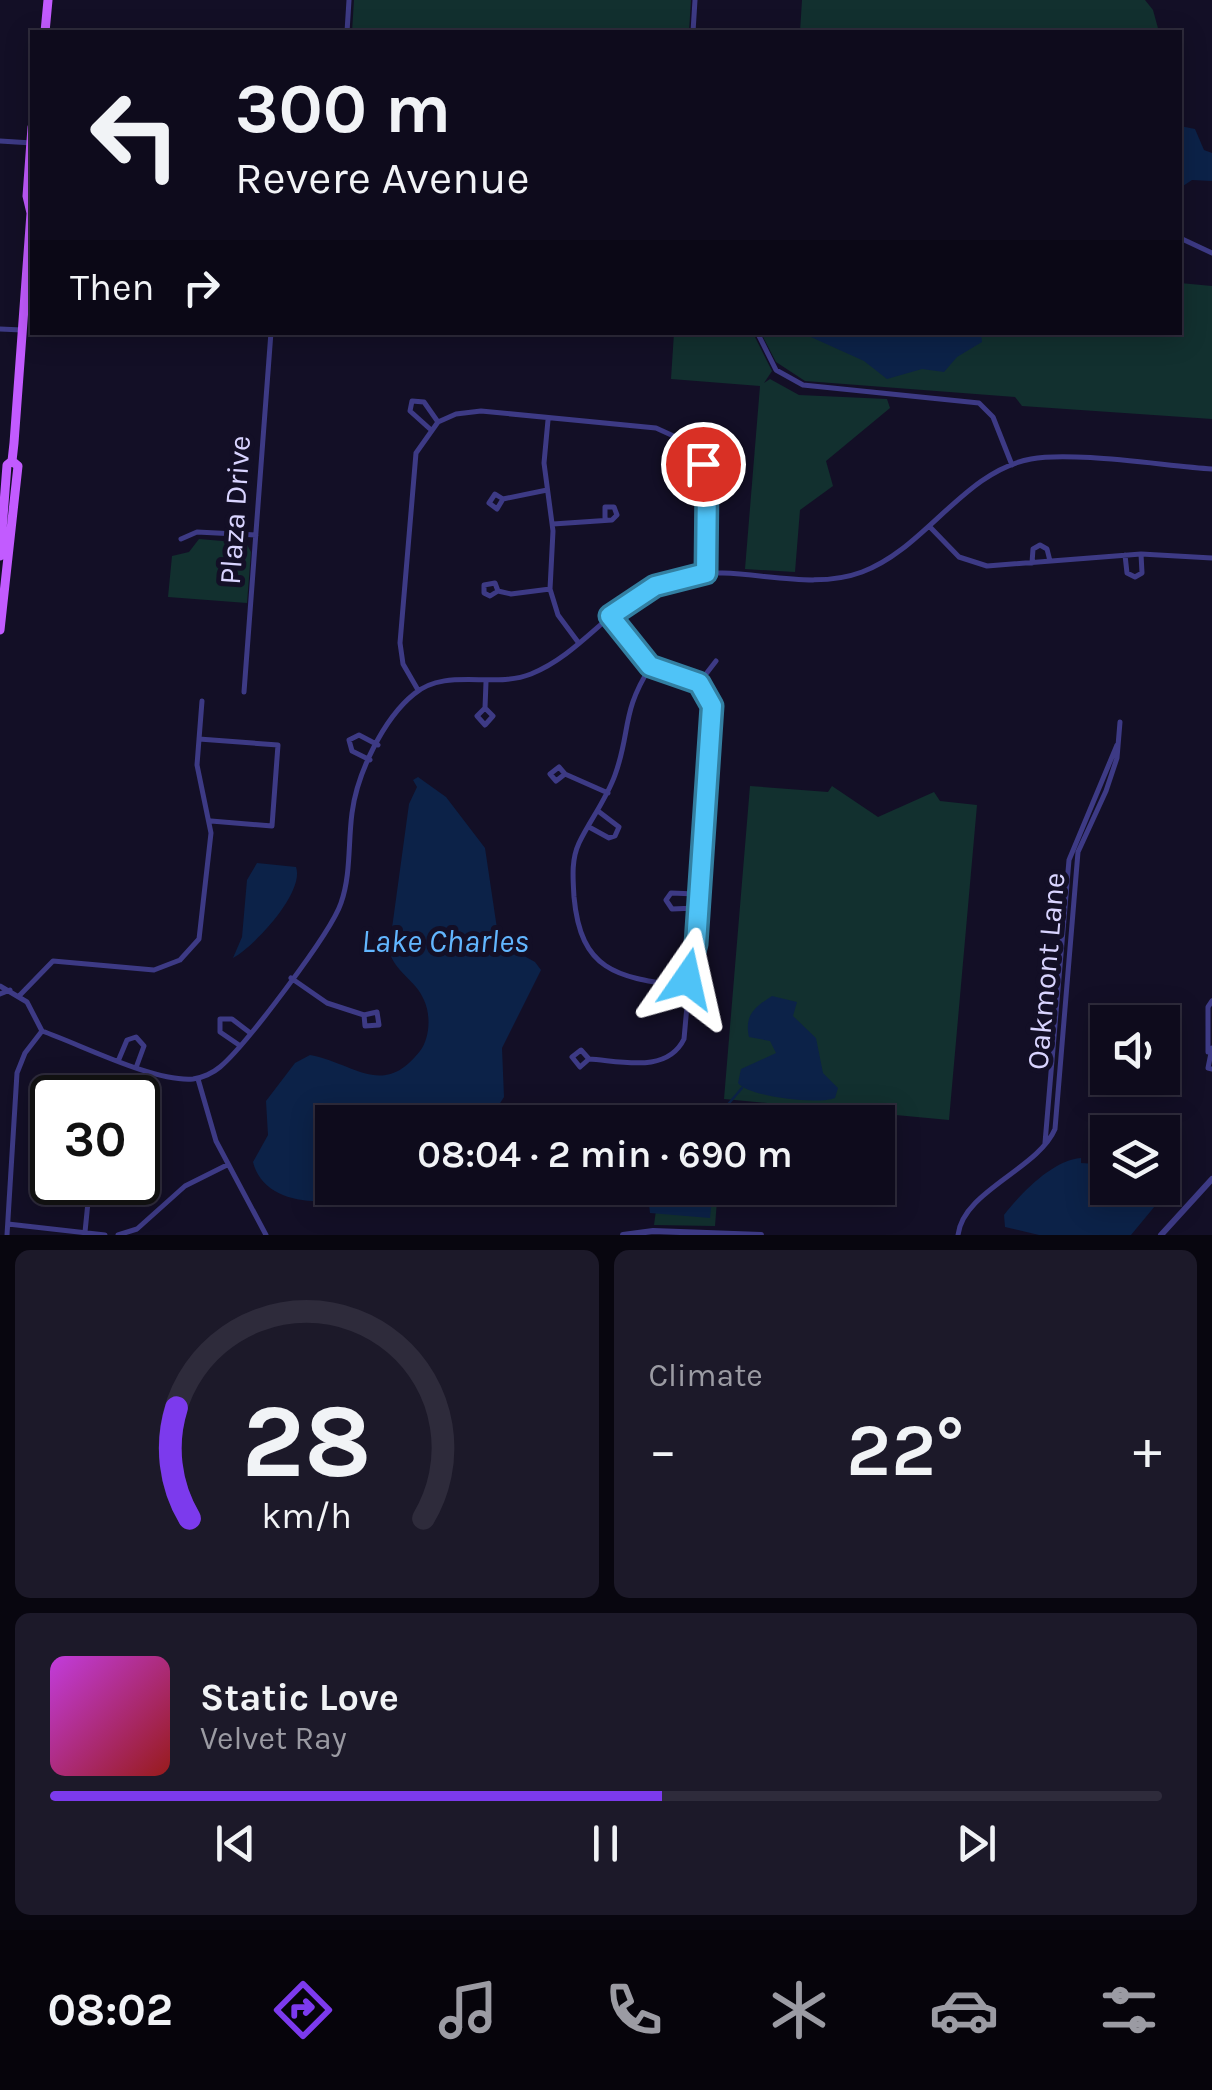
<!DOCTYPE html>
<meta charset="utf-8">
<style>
body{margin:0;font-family:Karla,sans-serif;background:#1c1929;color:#f1f3f6;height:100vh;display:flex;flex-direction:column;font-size:38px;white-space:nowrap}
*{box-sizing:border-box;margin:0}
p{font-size:32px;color:#9b9ba3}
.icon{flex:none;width:55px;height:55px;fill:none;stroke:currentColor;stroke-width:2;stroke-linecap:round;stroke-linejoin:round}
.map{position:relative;height:1235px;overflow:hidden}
.sheet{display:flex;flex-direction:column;gap:15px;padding:15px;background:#08060f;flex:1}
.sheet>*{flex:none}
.hud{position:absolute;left:30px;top:30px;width:1152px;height:305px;border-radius:0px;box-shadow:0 5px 25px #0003,0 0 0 2px #2e2b3b;background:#0e0b1c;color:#f1f3f6;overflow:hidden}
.buttons{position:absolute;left:1090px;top:1005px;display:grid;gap:20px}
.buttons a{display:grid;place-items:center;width:90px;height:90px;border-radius:0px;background:#0e0b1c;box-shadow:0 5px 25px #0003,0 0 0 2px #2e2b3b;font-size:50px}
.speed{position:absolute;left:30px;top:1075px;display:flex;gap:20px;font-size:50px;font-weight:700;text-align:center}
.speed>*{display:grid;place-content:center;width:130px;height:130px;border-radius:50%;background:#0e0b1c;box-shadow:0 5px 25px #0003,0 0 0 2px #2e2b3b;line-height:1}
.speed .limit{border:5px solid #111;border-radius:15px;background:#fff;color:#111}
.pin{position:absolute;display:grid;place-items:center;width:85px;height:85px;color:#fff;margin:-42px;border:5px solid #fff;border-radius:50%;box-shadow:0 2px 10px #0007}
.me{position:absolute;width:110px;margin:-55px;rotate:11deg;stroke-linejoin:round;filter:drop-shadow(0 0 8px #0008)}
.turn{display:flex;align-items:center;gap:35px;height:210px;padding:0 40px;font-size:45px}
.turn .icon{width:130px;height:130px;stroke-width:2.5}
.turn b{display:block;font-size:70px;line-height:85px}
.then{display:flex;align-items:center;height:95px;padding:0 40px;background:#0003;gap:20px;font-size:38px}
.big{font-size:75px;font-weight:600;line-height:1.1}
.sheet .card{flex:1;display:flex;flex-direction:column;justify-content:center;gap:15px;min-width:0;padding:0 35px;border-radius:15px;background:#1c1929}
.sheet .dial{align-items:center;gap:0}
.dial svg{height:260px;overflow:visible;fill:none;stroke:#2e2b3b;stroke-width:7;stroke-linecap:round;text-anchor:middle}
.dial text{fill:#f1f3f6;stroke:none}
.song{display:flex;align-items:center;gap:30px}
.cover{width:120px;height:120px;border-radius:15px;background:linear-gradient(135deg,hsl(290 70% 55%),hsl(0 70% 35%))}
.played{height:10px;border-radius:5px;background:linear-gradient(90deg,#7c3aed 55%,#2e2b3b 55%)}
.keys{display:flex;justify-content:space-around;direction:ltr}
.heat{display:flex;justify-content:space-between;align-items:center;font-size:55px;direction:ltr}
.sheet .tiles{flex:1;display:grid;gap:15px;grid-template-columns:1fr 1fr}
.card:last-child{grid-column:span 2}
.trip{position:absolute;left:315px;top:1105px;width:580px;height:100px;border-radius:0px;background:#0e0b1c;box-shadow:0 5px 25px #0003,0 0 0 2px #2e2b3b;font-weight:600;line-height:100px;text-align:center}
.tabs{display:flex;height:160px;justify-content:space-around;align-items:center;background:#06040b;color:#9b9ba3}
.tabs .icon{width:70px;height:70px}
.tabs .active{color:#7c3aed}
.tabs b{font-size:45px;color:#f1f3f6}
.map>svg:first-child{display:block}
.green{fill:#12302f}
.water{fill:#0c2248}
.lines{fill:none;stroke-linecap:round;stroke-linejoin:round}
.stream{stroke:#0c2248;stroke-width:2.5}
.minor{stroke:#3d3a85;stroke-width:5}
.tertiary{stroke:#3d3a85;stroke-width:6}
.primary{stroke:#c25bff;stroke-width:9}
.route-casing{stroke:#337fa1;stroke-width:25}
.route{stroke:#4fc3f7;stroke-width:18}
.labels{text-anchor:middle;stroke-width:10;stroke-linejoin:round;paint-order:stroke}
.street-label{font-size:30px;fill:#d9d4ff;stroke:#130f26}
.water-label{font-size:32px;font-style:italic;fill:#62b6ff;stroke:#130f26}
</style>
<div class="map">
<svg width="1212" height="1235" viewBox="0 0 1212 1235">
<rect width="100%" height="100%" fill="#130f26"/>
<path class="green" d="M354 0H691L689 32H352Z
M802 0H1145L1153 10 1159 32H800Z
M1180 283 1212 286V419L1022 406 1015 397 805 381 776 362 761 333 1180 332Z
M674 333H753L772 371 764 383 770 379 799 395 887 399 890 408 826 461 833 486 800 510 795 572 745 569 760 386 671 379Z
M199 539 246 543 251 552 247 603 168 597 172 556 189 552Z
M750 786 828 792 832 786 878 817 934 792 940 801 977 805 949 1120 724 1099Z
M667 1106 723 1109 722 1122H666Z
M659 1188H718L715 1226 654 1225Z"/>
<path class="water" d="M1180 126 1195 129 1204 150 1212 153V181L1192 180 1180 188Z
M802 333H981L982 342 957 357 944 372 922 369 887 379 864 361Z
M418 777 446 797 485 848 499 942 535 962 541 970 502 1048 504 1097 495 1111 476 1122H332V1188L370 1190C334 1207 265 1209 253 1162L268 1135 266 1101 295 1063 310 1055C354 1063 383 1099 420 1051 430 1038 431 1015 424 1000 416 980 394 972 389 950L409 804 417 787 413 780Z
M257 863 296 867C305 892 255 946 233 958L242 937 247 880Z
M772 996 797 1002 793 1016 816 1038 823 1073 838 1088 835 1098C818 1105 749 1097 738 1083L741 1069 776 1053 770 1041 749 1037C744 1015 755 1007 772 996Z
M1081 1158V1163L1097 1164 1107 1177 1108 1188H1162L1163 1162 1174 1183 1131 1235H1039L1005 1227 1004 1215C1021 1193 1053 1160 1081 1158Z
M647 1188H713L710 1218 650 1213Z"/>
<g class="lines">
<path class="stream" d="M713 1122 742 1088"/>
<path class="minor" d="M347 32 349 0
M693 32 695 0
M0 141 32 143
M1180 238 1212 253
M0 329 22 330
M757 332 776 370 803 385 979 403 993 417 1012 465
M548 420 544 463 553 531 550 589 558 615 578 642
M430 429 410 411 412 401 424 402 438 422
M691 444 702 429H713L715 439 697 452
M503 499 497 509 489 503 495 494 503 499 547 490
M553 524 612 520 617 515 614 507H605V518
M930 527 959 557 987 566 1141 554 1212 558
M181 539 197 532 256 535
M1125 555 1127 573 1135 577 1142 573 1141 554
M1032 563 1033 549 1040 545 1047 549 1050 561
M498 591 495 583 484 585V593L490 596 498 591 511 594 550 589
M651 666C621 712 631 731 615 775 606 800 590 820 579 843 571 860 573 879 574 897 581 974 620 977 685 987
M699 683 716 661
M418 690 403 664 400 643 416 453 438 422 456 414 481 411 656 428 691 444 707 483 706 573
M244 692 271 332
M485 708 477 716 485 725 493 716 485 708 486 682
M199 739 278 745 272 826 211 821
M370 760 352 751 349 740 359 735 378 745
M565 774 556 781 550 774 559 767 565 774 608 793
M589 827 609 838 615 836 619 827 598 811
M696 908 672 909 666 900 671 893 696 894
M291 978 327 1003 364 1015 377 1012 379 1025 365 1026 364 1015
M0 986 27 1002 42 1031C82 1045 153 1082 193 1079 202 1078 213 1073 220 1067 245 1046 331 933 341 903 351 875 348 843 352 813 357 774 383 719 414 694 446 667 493 689 531 674 587 652 620 589 682 576 741 564 806 593 862 572 925 549 964 471 1031 459 1073 451 1165 466 1212 469
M0 994 10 990
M20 995 53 961 154 970 180 960 199 939 211 833 197 765 202 701
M239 1045 220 1032V1019H232L249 1032
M1212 1048 1208 1068 1212 1069
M1208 1052V1007L1212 1001
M119 1059 127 1040 136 1037 144 1046 137 1065
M589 1059 581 1050 572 1057 580 1067 589 1059C621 1061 667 1074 684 1039L713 719C712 669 680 686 652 666 636 655 623 632 610 616
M198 1079 216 1141 266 1235
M1045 1143 1069 860 1117 745
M8 1224 105 1235
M85 1232 90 1182
M7 1235 17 1073 25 1053 42 1031
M118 1235 137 1229 185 1186 227 1165
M958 1235C963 1191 1038 1169 1055 1129L1078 852 1106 791 1117 758 1120 722"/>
<path class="tertiary" d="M623 1235 653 1231 761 1235
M1161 1235 1212 1179"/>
<path class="primary" d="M45 32 48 0
M0 556 7 465 12 461 14 443 31 213 27 196 32 127
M0 630 18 466 12 461"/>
</g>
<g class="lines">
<defs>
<path id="route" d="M687 979 696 944 712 706 699 683 650 666 610 616 655 586 706 573 707 482 703 464"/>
</defs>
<use href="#route" class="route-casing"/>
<use href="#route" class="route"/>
</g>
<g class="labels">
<g class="street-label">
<text transform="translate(235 510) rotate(-86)" y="10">Plaza Drive</text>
<text transform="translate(1046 971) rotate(-85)" y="10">Oakmont Lane</text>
</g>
<g class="water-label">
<text x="445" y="952">Lake Charles</text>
</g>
</g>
</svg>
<div class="buttons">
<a><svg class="icon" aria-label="sound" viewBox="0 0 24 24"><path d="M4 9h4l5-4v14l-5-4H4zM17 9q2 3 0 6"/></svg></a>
<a><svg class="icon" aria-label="layers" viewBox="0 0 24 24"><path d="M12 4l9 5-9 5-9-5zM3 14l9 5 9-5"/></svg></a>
</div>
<div class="speed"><div class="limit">30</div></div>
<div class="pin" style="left:703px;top:464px;background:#d93025"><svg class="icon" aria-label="arrive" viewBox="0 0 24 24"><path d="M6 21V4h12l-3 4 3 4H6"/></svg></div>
<svg class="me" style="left:687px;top:979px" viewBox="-20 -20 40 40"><path d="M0-17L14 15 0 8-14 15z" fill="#4fc3f7" stroke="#fff" stroke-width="4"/></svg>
<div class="trip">08:04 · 2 min · 690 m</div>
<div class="hud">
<div class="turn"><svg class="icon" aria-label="left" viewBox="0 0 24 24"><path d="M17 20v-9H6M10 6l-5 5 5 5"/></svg><div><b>300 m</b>Revere Avenue</div></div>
<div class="then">Then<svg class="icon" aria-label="right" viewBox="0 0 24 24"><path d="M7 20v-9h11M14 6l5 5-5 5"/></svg></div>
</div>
</div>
<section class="sheet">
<div class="tiles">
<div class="card dial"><svg viewBox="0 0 100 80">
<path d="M14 69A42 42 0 1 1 86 69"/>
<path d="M14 69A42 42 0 0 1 10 35" stroke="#7c3aed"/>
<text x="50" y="56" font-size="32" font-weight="700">28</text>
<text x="50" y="72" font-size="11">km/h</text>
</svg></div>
<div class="card"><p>Climate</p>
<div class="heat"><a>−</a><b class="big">22°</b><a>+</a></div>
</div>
<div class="card">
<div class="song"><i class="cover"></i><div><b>Static Love</b><p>Velvet Ray</p></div></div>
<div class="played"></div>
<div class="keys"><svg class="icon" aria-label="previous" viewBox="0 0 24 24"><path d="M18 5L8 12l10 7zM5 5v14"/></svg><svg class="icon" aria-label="pause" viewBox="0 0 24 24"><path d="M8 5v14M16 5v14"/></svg><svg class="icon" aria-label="next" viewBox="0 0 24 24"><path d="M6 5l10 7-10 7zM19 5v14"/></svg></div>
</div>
</div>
</section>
<nav class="tabs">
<b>08:02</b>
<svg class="icon active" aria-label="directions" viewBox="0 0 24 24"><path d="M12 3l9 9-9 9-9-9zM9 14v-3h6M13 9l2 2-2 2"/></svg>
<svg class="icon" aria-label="music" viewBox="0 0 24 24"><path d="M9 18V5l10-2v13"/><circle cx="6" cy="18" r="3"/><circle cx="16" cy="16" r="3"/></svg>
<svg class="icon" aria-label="phone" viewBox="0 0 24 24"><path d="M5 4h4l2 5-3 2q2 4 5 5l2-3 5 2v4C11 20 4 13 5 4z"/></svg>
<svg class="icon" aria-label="climate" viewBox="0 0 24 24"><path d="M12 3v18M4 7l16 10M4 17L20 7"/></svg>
<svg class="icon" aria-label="car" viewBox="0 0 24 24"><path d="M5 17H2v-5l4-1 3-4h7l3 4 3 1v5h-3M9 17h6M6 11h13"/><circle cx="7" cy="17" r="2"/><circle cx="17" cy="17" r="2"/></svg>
<svg class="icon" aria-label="filters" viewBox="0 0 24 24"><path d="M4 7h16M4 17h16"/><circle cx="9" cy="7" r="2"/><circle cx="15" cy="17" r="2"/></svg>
</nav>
